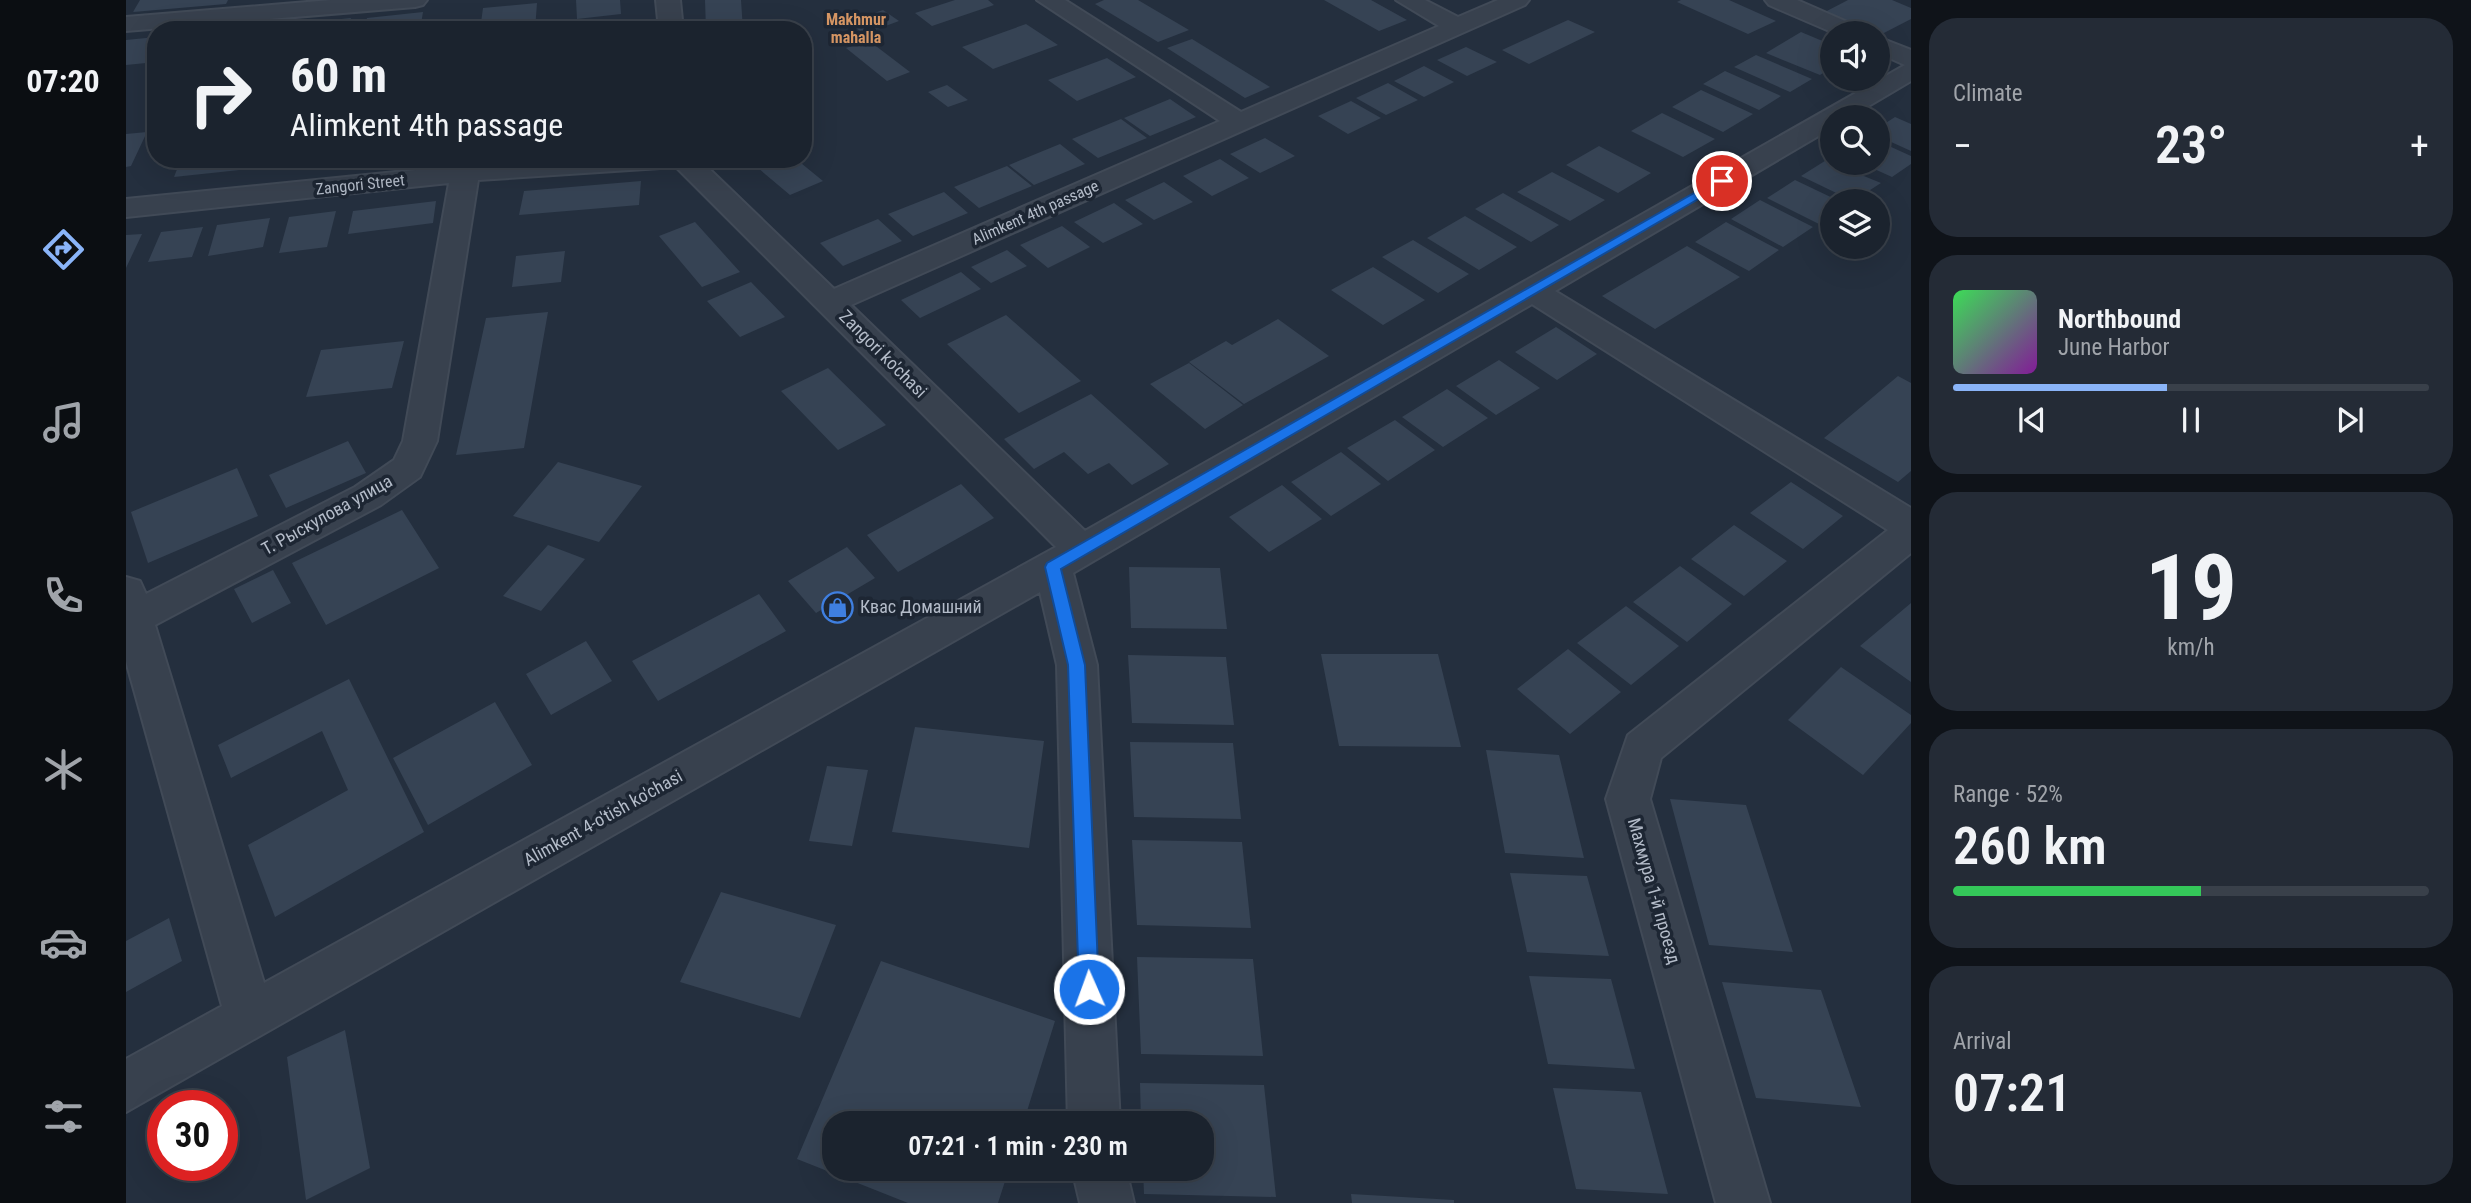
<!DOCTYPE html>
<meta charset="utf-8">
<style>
body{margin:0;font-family:"Roboto Condensed",sans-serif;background:#242b36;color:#f1f3f6;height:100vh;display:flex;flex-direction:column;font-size:26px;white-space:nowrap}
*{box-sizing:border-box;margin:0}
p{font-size:23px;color:#a0a4aa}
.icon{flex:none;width:38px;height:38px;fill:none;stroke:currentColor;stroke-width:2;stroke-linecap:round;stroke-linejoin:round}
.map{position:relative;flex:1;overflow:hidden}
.side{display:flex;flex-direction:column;gap:18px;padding:18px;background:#0f1319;width:560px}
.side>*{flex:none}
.guide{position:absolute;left:21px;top:21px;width:665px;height:147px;border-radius:28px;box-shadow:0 7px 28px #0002,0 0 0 2px #39404a;background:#1b232e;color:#f1f3f6;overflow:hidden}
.controls{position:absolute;left:1694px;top:21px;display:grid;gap:14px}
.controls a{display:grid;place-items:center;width:70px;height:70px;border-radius:50%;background:#1b232e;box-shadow:0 7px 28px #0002,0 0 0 2px #39404a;font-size:35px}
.speed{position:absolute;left:21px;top:1090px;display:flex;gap:14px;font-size:35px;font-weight:700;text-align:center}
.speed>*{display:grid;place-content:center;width:91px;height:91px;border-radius:50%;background:#1b232e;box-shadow:0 7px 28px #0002,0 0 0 2px #39404a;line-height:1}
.speed .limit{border:10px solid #d22;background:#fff;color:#111}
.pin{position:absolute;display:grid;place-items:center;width:60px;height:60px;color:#fff;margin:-30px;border:4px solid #fff;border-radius:50%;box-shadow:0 2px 7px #0007}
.me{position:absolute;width:77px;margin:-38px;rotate:358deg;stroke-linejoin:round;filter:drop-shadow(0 0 5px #0008)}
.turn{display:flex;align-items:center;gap:24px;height:147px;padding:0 28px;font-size:32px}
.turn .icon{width:91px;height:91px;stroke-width:2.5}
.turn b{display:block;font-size:49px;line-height:60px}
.big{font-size:52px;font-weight:600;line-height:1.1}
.side .tile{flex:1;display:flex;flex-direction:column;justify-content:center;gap:10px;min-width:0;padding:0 24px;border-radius:28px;background:#242b36}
.side .dial{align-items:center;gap:0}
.dial b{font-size:91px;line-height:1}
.song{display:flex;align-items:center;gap:21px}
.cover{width:84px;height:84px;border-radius:10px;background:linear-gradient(135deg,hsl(130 70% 55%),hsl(290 70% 35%))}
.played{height:7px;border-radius:4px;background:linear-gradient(90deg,#8ab4f8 45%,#39404a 45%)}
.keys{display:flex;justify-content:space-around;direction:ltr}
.heat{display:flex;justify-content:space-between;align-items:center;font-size:38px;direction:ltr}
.charge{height:10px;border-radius:5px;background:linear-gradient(90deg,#34c759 52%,#39404a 0)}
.trip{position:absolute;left:696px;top:1111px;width:392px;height:70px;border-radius:28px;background:#1b232e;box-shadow:0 7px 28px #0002,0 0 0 2px #39404a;font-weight:600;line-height:70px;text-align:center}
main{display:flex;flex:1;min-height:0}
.tabs{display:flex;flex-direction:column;width:126px;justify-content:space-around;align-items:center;background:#0b0e12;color:#a0a4aa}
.tabs .icon{width:49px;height:49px}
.tabs .current{color:#8ab4f8}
.tabs b{font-size:32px;color:#f1f3f6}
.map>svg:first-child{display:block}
.building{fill:#364354}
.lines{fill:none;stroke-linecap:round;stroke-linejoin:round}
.minor-casing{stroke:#414a57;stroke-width:4}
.minor{fill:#38414e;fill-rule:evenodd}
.route{fill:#1a73e8;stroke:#114b97;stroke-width:2}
.labels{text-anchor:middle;stroke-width:7;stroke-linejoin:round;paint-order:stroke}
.far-neighbourhood-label{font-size:16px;font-weight:bold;fill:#d59563;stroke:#1d2633}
.far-street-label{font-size:16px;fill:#b4bcc9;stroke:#1d2633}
.street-label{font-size:18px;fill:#b4bcc9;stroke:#1d2633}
.poi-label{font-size:18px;fill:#b4bcc9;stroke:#1d2633;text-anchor:start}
</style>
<main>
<nav class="tabs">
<b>07:20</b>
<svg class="icon current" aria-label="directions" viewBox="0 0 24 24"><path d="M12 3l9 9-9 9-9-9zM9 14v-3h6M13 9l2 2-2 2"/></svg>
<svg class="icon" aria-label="music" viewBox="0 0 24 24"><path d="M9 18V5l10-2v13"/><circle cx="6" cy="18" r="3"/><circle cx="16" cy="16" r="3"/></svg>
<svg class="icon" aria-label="phone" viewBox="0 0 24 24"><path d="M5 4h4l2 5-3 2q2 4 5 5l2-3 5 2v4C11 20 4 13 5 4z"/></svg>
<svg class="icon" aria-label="climate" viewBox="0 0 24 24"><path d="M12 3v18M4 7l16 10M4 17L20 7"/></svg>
<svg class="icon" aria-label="car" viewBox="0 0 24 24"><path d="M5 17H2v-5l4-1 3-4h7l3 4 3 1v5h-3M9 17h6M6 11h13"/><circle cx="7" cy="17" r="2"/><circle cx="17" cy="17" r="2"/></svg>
<svg class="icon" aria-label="filters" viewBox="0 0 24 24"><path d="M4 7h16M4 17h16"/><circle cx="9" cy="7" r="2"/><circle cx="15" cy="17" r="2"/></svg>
</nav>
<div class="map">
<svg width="1785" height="1203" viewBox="0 0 1785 1203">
<rect width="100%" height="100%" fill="#242f3e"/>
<path class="building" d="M14 0H102L100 4 7 12Z
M450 0H494L495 14 451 19Z
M579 0H615L617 30H580Z
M829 0H862L868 5 806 26 789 13Z
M978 0H1012L1063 30 1032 42 969 4Z
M1198 0H1245L1281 20 1253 31Z
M1555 0H1603L1650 21 1622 34 1551 2Z
M1722 0H1766L1785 8V19L1754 35 1699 12Z
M411 3 409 30H354L357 8Z
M757 10 773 21 738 34 722 22Z
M297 12 294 30H238L241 18Z
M225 18 221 30H183L186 22Z
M1442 20 1469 32 1403 64 1376 50Z
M178 23 175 30H126V28Z
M900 24 932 45 867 69 836 47Z
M1675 32 1706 45V67L1694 75 1640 53Z
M30 37V62L0 65V40Z
M1066 39 1144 87 1119 98 1041 48Z
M742 40 784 72 761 81 720 48Z
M1340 47 1371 62 1341 76 1311 60Z
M1630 55 1686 79 1664 92 1608 67Z
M981 58 1010 77 951 101 922 80Z
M1298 66 1328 82 1298 97 1268 81Z
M1599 71 1655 96 1633 110 1577 84Z
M1262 83 1292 100 1260 115 1230 98Z
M821 85 842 100 822 107 802 92Z
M1575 90 1627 114 1597 132 1546 107Z
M1044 99 1070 117 1024 136 998 118Z
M1225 101 1255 118 1222 134 1192 116Z
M1536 113 1589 139 1557 157 1505 131Z
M1769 117 1785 124V151L1752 136V128Z
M995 119 1021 138 972 158 946 139Z
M21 132 5 166 0 167V134Z
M1139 138 1169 156 1134 173 1104 154Z
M1752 141 1785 156V164L1766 177 1735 163H1752Z
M934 144 959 164 908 185 883 165Z
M1473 146 1525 173 1492 193 1440 165Z
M55 159H127L123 169 48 177Z
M138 159H194V161L135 168Z
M635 159H670L697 181 664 195 626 163Z
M1094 159 1123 178 1086 196 1057 176Z
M1702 159 1706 163 1755 183 1727 201 1675 176Z
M881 166 906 186 853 208 828 187Z
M1426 172 1479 200 1444 221 1391 192Z
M1669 180 1713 201H1706V216L1693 224 1641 198Z
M515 181 513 205 393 215 398 191Z
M1038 182 1067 202 1028 220 999 200Z
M818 192 842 213 787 236 762 214Z
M1377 193 1433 225 1405 242 1349 209Z
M1634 200 1687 227 1657 247 1605 219Z
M310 201 307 223 222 234 227 211Z
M988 203 1017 224 977 243 948 222Z
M210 211 201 247 153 253 163 217Z
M1339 216 1391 247 1353 270 1301 238Z
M144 218 137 247 82 256 91 225Z
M752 219 776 241 717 266 694 243Z
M569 222 614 272 576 287 533 236Z
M1600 222 1653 250 1623 271 1569 242Z
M936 226 964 247 922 268 894 245Z
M77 227 66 257 22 262 35 232Z
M16 234 0 268V235Z
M1287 240 1343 274 1312 293 1256 257Z
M1561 246 1614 277 1529 329 1476 296Z
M881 250 901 266 865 283 845 267Z
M439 251 435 282 386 287 390 256Z
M1247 267 1299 300 1257 325 1205 290Z
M835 272 855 289 794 318 775 300Z
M625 282 659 317 614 337 581 301Z
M422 312 398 448 330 455 360 318Z
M880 315 955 381 893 413 821 344Z
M1152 319 1203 356 1118 404 1063 362 1100 341 1106 345Z
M1430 327 1471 354 1431 380 1389 352Z
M278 341 266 388 180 397 195 350Z
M1373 360 1414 388 1370 415 1330 386Z
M1063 363 1117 405 1079 429 1024 384Z
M702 368 760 425 712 450 655 391Z
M1772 376 1785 383V471L1772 482 1698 438Z
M1321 389 1362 418 1317 447 1276 417Z
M965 394 1043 464 1006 485 983 463 962 474 938 452 908 469 878 439Z
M1269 420 1309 450 1262 481 1221 448Z
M222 441 240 473 160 508 143 475Z
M1215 452 1255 484 1205 516 1165 482Z
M432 462 516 486 473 542 387 516Z
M111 468 132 516 22 563 5 512Z
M1665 482 1717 516 1677 549 1624 513Z
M835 484 868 518 772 572 741 535Z
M1156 485 1196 519 1143 552 1103 517Z
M276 510 313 568 200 625 166 563Z
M1608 525 1661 561 1618 596 1565 559Z
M422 545 459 559 415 611 377 596Z
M721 547 749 578 690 613 662 581Z
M1554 566 1606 604 1561 642 1507 602Z
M1003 567 1094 568 1101 629 1005 628Z
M147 570 165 603 126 623 108 589Z
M633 594 660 631 532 701 506 661Z
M1785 603V682L1734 646Z
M1500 606 1553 646 1505 685 1451 643Z
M460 641 486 681 425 715 400 674Z
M1442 649 1495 692 1444 734 1391 689Z
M1195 654H1312L1335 747 1213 746Z
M1002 655 1100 657 1108 725 1006 723Z
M1715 667 1785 715V723L1737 775 1662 720Z
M223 679 298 832 149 917 122 845 222 790 196 731 105 778 92 745Z
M369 702 406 765 302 825 267 758Z
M789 727 918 741 903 848 766 832Z
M1004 742 1107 743 1115 819 1008 817Z
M1360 750 1433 755 1458 858 1379 853Z
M701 766 742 770 726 846 683 841Z
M1544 799 1620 805 1667 952 1583 945Z
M1006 840 1116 842 1125 928 1011 925Z
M1384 873 1461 876 1483 956 1401 952Z
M595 892 710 925 674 1018 554 982Z
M43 918 56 961 0 992V941Z
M1011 957 1127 959 1137 1056 1015 1054Z
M755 961 929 1021 897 1124H709V1169H883L872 1203H782L671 1159Z
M1403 976 1485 979 1509 1069 1422 1064Z
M1596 982 1695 990 1735 1107 1630 1098Z
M219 1030 244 1168 180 1200 161 1057Z
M1014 1083 1138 1085 1150 1197 1018 1194 1017 1169H1076V1124H1015Z
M1427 1088 1515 1092 1542 1194 1450 1189Z
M1225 1194 1328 1200V1203H1226Z"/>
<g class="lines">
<defs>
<path id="minor" d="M205 0H301L297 5 289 7 0 31V17Z
M530 0H554L557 30H533Z
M911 0H939L1115 112 1313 26 1270 0H1299L1332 17 1372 0H1403L1399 5 725 305 959 531 1779 65 1752 53V37L1785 50V81L1724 117H1706V128L1429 291 1785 508V553L1535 758 1524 799 1644 1203H1590L1480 799 1502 735 1762 530 1406 304 947 573 971 665 994 1124H942L931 665 914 592 0 1112V1059L96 1006 0 661V577L14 581 20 594 229 487 268 460 277 441 323 183 0 217V199L339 165 423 159H573L708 289 1094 121ZM550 167 930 547 138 983 29 625 255 505 294 477 311 441 352 180Z
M1639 0H1671L1735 28 1739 33H1708L1643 5Z
M946 1169H1000L1008 1203H954Z"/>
</defs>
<use href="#minor" class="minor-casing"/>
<use href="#minor" class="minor"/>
</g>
<path class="route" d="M1596 177 1600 178V183L935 569 959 665 973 989 970 996 963 999 956 996 953 989 942 665 919 567 921 563Z"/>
<defs>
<symbol id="shop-ring" viewBox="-11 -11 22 22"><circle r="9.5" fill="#1d2633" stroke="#3f7fe0" stroke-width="1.5"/><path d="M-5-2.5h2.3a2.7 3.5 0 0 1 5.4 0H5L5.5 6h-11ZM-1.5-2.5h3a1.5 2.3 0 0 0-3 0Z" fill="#3f7fe0"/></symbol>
</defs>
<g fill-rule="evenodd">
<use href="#shop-ring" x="694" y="590" width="35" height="35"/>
</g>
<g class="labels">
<g class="far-neighbourhood-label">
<text x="730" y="25">Makhmur<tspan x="730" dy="18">mahalla</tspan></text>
</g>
<g class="far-street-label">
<text transform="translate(234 184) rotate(-6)" y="6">Zangori Street</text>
<text transform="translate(909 212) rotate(-24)" y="6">Alimkent 4th passage</text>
</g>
<g class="street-label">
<text transform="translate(757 354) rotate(45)" y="6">Zangori ko'chasi</text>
<text transform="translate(201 515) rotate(-29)" y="6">Т. Рыскулова улица</text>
<text transform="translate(477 818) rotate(-29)" y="6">Alimkent 4-o'tish ko'chasi</text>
<text transform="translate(1528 891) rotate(74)" y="6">Махмура 1-й проезд</text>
</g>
<g class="poi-label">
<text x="734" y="613">Квас Домашний</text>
</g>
</g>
</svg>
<div class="controls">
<a><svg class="icon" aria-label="sound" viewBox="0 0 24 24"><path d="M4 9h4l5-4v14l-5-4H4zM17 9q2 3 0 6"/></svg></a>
<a><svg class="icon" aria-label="search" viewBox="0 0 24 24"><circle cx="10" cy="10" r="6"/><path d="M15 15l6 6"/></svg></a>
<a><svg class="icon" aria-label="layers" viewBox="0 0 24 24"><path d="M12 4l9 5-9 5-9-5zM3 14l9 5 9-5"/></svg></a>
</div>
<div class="speed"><div class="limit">30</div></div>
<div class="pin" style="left:1596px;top:181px;background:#d93025"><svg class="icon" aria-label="arrive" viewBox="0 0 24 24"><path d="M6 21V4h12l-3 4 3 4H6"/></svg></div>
<svg class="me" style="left:963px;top:989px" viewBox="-20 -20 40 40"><circle r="17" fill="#1a73e8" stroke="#fff" stroke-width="3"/><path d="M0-11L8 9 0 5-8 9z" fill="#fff"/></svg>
<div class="trip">07:21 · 1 min · 230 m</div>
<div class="guide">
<div class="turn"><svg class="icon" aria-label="right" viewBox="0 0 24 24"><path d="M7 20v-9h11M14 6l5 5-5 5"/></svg><div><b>60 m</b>Alimkent 4th passage</div></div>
</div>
</div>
<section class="side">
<div class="tile"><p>Climate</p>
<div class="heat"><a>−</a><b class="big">23°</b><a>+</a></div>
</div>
<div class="tile">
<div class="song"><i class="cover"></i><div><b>Northbound</b><p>June Harbor</p></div></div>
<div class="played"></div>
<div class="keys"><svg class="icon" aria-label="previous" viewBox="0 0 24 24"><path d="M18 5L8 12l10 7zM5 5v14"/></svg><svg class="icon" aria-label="pause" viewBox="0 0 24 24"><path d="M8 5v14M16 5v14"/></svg><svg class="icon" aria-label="next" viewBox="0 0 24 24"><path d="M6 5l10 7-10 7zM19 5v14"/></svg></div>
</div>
<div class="tile dial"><b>19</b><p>km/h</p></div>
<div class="tile"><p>Range · 52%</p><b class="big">260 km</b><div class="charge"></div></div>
<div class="tile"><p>Arrival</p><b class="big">07:21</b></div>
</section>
</main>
